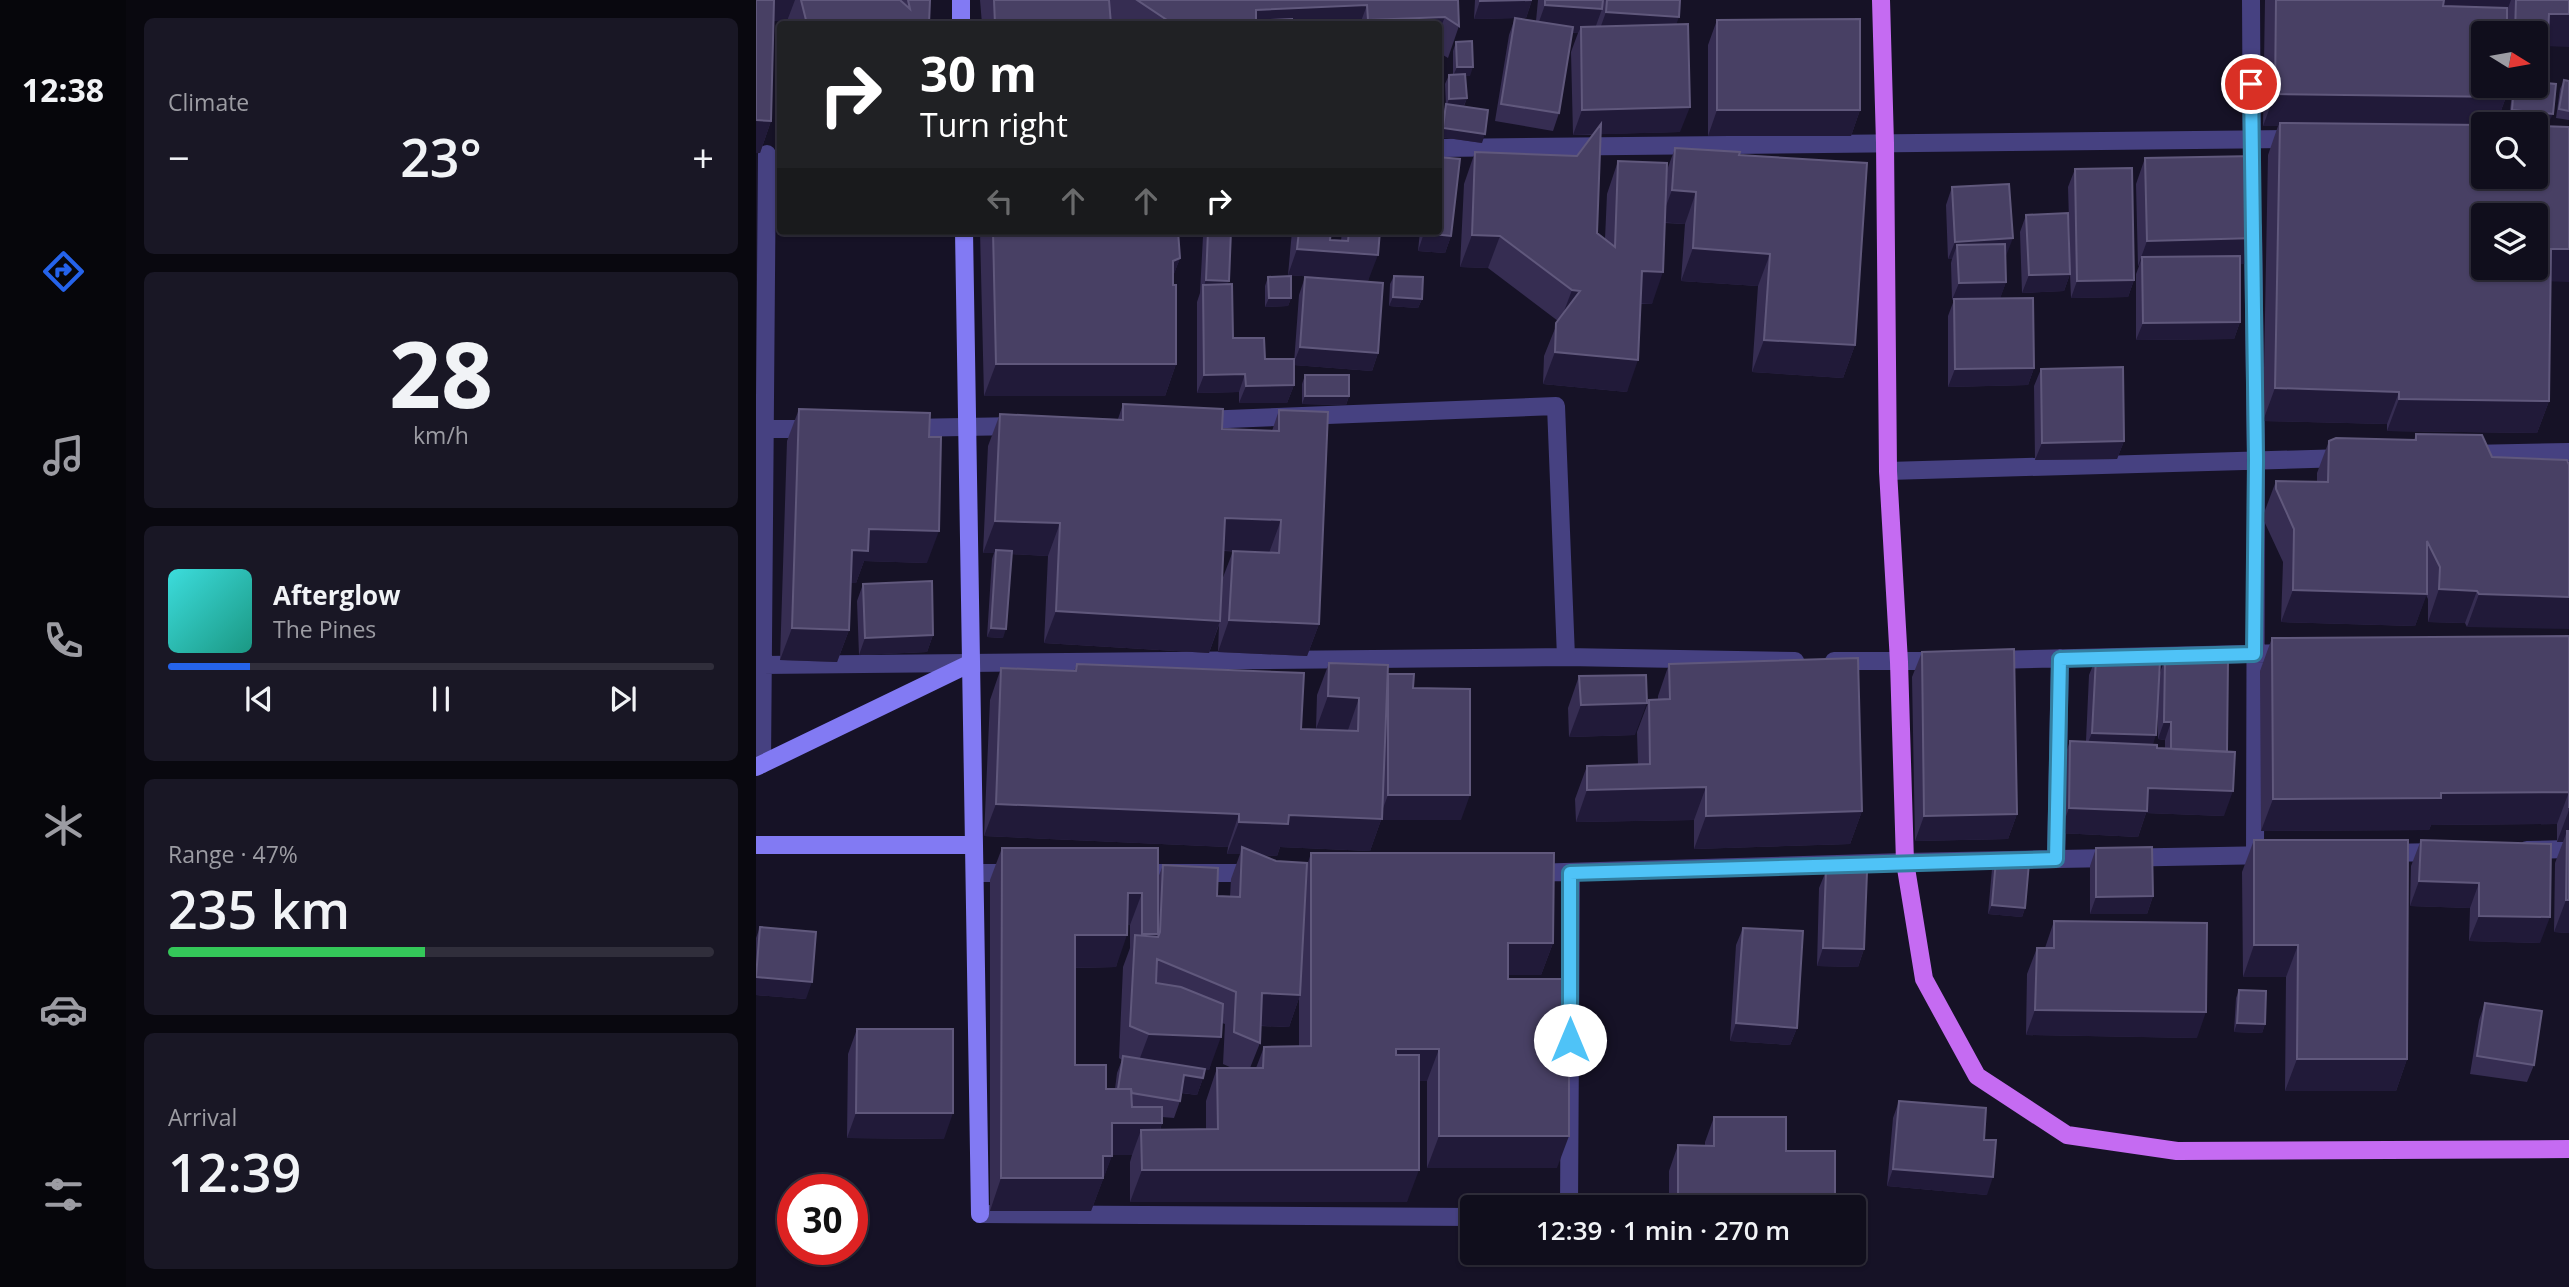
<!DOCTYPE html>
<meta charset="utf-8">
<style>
body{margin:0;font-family:"Open Sans",sans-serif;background:#191725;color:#f1f3f6;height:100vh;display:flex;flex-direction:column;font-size:26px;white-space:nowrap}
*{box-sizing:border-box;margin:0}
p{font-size:23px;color:#9c9ca3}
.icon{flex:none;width:38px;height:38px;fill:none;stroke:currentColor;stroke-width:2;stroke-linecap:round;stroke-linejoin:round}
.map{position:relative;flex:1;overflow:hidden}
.sheet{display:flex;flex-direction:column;gap:18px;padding:18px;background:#09080f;width:630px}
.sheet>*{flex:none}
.top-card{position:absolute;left:21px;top:21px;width:665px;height:214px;border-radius:7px;box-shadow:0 2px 5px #0004,0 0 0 2px #302e3b;background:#202124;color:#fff;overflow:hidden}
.needle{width:46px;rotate:101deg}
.buttons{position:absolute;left:1715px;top:21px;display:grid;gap:14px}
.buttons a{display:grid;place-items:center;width:77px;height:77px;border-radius:7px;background:#100e1c;box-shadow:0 2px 5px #0004,0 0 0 2px #302e3b;font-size:35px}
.speed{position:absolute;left:21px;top:1174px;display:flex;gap:14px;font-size:35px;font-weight:700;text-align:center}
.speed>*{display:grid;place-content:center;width:91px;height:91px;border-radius:50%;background:#100e1c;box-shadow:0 2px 5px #0004,0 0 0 2px #302e3b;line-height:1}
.speed .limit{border:10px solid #d22;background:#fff;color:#111}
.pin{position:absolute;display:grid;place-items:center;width:60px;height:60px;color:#fff;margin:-30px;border:4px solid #fff;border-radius:50%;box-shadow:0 2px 7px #0007}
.me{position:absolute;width:77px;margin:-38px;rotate:0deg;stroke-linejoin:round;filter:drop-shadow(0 0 5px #0008)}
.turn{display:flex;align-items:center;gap:24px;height:147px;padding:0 28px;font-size:32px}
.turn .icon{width:91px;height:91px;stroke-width:2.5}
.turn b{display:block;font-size:49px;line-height:60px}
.lanes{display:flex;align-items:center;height:66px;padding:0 28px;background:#0003;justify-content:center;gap:35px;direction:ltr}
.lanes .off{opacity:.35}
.big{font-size:52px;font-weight:600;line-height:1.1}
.sheet .card{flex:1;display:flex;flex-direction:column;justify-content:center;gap:10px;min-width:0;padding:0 24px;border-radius:10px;background:#191725}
.sheet .dial{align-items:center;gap:0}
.dial b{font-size:91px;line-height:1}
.song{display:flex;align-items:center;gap:21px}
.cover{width:84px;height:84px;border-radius:10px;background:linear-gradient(135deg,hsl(180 70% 55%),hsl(170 70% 35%))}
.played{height:7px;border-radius:4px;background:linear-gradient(90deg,#2563eb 15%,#302e3b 15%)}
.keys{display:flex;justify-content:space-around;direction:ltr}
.heat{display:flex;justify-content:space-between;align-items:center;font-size:38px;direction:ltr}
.charge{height:10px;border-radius:5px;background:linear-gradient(90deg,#34c759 47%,#302e3b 0)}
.trip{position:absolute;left:704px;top:1195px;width:406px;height:70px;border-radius:7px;background:#100e1c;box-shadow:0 2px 5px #0004,0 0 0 2px #302e3b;font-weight:600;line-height:70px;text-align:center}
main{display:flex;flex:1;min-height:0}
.tab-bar{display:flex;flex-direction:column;width:126px;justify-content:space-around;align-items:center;background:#06060b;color:#9c9ca3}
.tab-bar .icon{width:49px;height:49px}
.tab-bar .selected{color:#2563eb}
.tab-bar b{font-size:32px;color:#f1f3f6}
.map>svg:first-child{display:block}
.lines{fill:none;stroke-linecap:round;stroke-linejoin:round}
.street{stroke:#464181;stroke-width:18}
.secondary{stroke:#827af3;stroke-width:18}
.primary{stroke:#c56bf2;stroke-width:18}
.wall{fill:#362d52;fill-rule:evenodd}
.shaded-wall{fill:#211a39}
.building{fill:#484064;stroke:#60587c;stroke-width:2;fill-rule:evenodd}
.route-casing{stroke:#337fa1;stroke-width:18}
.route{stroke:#4fc3f7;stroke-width:12}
</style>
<main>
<nav class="tab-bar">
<b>12:38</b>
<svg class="icon selected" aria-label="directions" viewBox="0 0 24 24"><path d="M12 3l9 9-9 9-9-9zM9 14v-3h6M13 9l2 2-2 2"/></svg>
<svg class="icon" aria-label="music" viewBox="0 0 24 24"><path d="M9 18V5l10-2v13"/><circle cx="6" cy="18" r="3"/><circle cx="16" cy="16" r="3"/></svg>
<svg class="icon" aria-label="phone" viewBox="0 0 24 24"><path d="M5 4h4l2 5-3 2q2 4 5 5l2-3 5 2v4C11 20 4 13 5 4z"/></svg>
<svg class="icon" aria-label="climate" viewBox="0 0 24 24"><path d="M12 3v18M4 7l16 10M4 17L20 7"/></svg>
<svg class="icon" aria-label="car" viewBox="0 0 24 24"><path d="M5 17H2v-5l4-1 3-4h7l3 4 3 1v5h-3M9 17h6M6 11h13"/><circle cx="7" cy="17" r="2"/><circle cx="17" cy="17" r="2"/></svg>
<svg class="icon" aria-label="filters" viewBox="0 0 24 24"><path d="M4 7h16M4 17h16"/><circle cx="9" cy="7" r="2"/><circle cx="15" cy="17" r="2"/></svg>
</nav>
<section class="sheet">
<div class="card"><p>Climate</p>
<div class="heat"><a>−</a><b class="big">23°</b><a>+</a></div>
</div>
<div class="card dial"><b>28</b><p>km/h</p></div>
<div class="card">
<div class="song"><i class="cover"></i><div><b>Afterglow</b><p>The Pines</p></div></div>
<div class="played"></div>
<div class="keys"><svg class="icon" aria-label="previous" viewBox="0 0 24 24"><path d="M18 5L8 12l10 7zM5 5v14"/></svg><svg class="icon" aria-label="pause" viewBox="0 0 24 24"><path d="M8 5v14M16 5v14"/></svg><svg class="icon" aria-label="next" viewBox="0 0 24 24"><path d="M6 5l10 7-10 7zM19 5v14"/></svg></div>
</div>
<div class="card"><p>Range · 47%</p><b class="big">235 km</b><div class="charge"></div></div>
<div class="card"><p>Arrival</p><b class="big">12:39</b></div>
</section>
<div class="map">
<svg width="1813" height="1287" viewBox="0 0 1813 1287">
<rect width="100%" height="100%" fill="#161226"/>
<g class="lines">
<path class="street" d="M1495 0 1496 178
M682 148 1540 139
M1497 227 1500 460 1499 855
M446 420 800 406 810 657
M152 428 264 426
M9 429H57
M1712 454 1813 452
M1132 471 1589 458
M1235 660 1533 653
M1078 661H1186
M0 665 810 657 1039 661
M6 764 11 154
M1771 850 1813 849
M1628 853 1684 852
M1300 859 1304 658
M219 873H259
M378 873H501
M774 873 1149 862 1516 855
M813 1208 815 873
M224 1214 716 1217"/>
<path class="secondary" d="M205 0V24
M208 231 224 1214
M0 767 215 663
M0 845H218"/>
<path class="primary" d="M1125 0 1129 143 1132 471 1143 662 1149 862 1168 979 1221 1076 1311 1135 1421 1151 1813 1149"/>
</g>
<path class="wall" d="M0 0H174L173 24H32L31 21H18L15 121 4 153H0Z
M224 0H702L703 26 692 58 682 52V24H358L354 22 355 24H226Z
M719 0H776L770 18H761L780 21 782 0H924L920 25 924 132 844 134 841 233 849 239 851 194 862 161 911 170 919 148 983 155 1099 345 1087 378 996 372 1002 286 925 281 929 224 909 223 896 304H884L871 392 787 384 788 356 802 321 732 268 704 267 708 184 719 152 821 156 837 135H817L815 52 822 33H816L803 113 797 131 739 121 753 35 759 18 718 19Z
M1509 0H1813L1788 46 1780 67V33H1727L1750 97 1740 124H1727L1795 281 1793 401 1781 433 1631 431V424L1507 421 1512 155 1522 126H1507Z
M961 20 1104 110 1095 136H952V45Z
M700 42 714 76H709L711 98 708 106 726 143 684 137 687 113 690 105 689 84 693 75H697V51Z
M1808 80 1813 81V120L1800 118 1804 89Z
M1757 86H1780L1793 122 1753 118Z
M1389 158 1501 238 1492 264H1484V322L1478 339 1380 340V274L1383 266H1382L1380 184Z
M1319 169 1378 280 1372 297 1315 298 1314 274 1308 291 1266 293 1264 232 1270 215 1314 254 1312 187Z
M1196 187 1250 256H1249L1250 282 1244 298 1278 368 1272 385 1192 387V316L1198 300H1196L1195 263 1196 259H1192L1190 205Z
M224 231H475L472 284 477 338 509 359 538 363 543 295 549 277 622 353 616 371 538 365V385L531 403H483V392L441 393V302L444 293 447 236 422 235 424 258 417 276 420 364 409 396H228Z
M536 231H575L574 240 585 241 586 231H624L612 281 532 275Z
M664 231H682L695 236 689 253 662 251Z
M638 276 666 299 662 308 633 306 634 284Z
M512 277 535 298 532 306 509 307V286Z
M1285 369 1368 441 1361 459 1279 460 1278 386Z
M549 375 593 396 590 405 546 404V384Z
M367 404 466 429 516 431 523 410 563 624 551 656 462 652 463 625 453 653 288 643 292 556 255 554 247 638 231 637 236 559 238 553H227L232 446 244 414 362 419ZM468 551 510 553 477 551 466 580Z
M43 409 171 563 108 561 100 583H94L93 630 81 662 24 660 31 441Z
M1660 434 1736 457 1811 460 1711 627 1709 623 1672 622V599L1670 595 1659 626 1525 622 1527 562 1508 521V513L1520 481 1561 482V473L1573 441 1658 440Z
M107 584 177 635 171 652 103 655 101 601Z
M1813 636V933L1798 932 1799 863 1807 842H1801V824L1675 825 1673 830 1505 831 1504 671 1516 638Z
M1166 652 1261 814 1252 839 1159 841 1156 677Z
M1340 658 1403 675 1409 659 1468 816 1390 813 1382 837 1304 833 1305 766 1314 741H1330L1333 675ZM1402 687V739L1409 740V749L1401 748 1397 744Z
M573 663 632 674 657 688 705 820H625L614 851 524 847 521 856 507 855 520 861 551 866 555 853 797 943 785 975H752V979L801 1168H671V1081H663L651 1202H374V1162L376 1155H356L335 1211H234V880L246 848 402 878 407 865 461 896 474 897 475 879 484 854H471L472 847 228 836 234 700 245 668 318 671 321 664 545 729 592 731V730L560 729 561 695ZM371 925H374V948L367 967 363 1058 366 1060 361 1073 359 1089H350L319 1065V968L360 967ZM543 998V1047H508L500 1068H494L504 1043V1026L533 1027ZM466 1023 469 1024 467 1064 476 1068H461L450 1101V1129L404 1130 406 1123V1117L418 1118 424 1101 425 1093 441 1095 447 1078 449 1069 453 1070Z
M913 664 1106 811 1094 844 938 849V820L820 822 819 799 831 766 882 765 881 732 893 700H902V696Z
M823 676 879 735 813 737 812 708Z
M1498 840 1651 1059 1640 1091H1529L1530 977H1487L1486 872Z
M1665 840 1795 844 1784 943 1713 941 1714 908 1654 906 1655 866Z
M1340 848 1397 896 1391 914H1334V866Z
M1240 860 1269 908 1266 917 1232 914 1236 869Z
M1070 871 1108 949 1102 967 1061 966 1063 888Z
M1298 921 1441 1038 1270 1035 1271 974 1281 948H1289Z
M4 927 50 999 0 995V938Z
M987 928 1041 1028 1034 1045 974 1041 980 945Z
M1483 990 1509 1024 1506 1033 1478 1032 1480 998Z
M1729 1003 1778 1065 1771 1082 1714 1074 1723 1020Z
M101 1029 188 1139 91 1138 92 1054Z
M1143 1101 1228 1140 1231 1195 1131 1186 1137 1118Z
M958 1117 1079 1208H913V1171L922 1145 949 1146V1142Z"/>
<path class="shaded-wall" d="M14 0H39L31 21H7Z
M776 0 770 18 718 19 724 1Z
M1679 0H1755L1752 8 1676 7Z
M611 5 604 24H515V20L513 24H495L500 10Z
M789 5 846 9 837 34 825 27 822 33 780 30Z
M850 12 923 17 914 42 841 37Z
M1793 14H1813V47L1788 46 1780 67V35Z
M689 17 682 33V24H611L612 20Z
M701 67H717L714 76H697Z
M1519 94 1750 97 1740 124H1727V129L1524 123 1522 126H1507Z
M711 98 707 107 690 108 693 99Z
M934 107 924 132 817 135 826 110Z
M961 110H1104L1095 136H952Z
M1756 110 1797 114 1793 122 1753 118Z
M0 120 15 121 4 153H0Z
M687 128 729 134 726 143 684 137Z
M916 190 940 192 929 224 904 222Z
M417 231H448L447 236 415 235Z
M668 233 695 236 689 253 662 251Z
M716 235 744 236 732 268 704 267Z
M1257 238 1250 256 1202 258 1201 245 1196 259H1192L1199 242Z
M1501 238 1492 264 1386 266V257L1383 266H1382L1391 241Z
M937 248 1014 254 1002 286 925 281Z
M541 249 622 255 612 281 532 275Z
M1795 249H1813V282L1784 281Z
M424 258 412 290 417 261Z
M886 271 907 272 896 304 874 303Z
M1314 274 1308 291 1266 293 1273 275Z
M450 280 473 281 467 298 447 288Z
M1378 280 1372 297 1315 298 1321 281Z
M1250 282 1244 299 1196 300 1203 283Z
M816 290 824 291 804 322Z
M637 297 666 299 662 308 633 306Z
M513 298H535L532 306 509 307Z
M1484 322 1478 339 1380 340 1387 323Z
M1008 340 1099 345 1087 378 996 372Z
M544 347 622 353 616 371 537 365Z
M799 352 882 360 871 392 787 384Z
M240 364H420L409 396H228Z
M1278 368 1272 385 1192 387 1199 369Z
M489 374 483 392 441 393 448 375Z
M538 385 531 403H483L490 386Z
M1519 388 1643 392 1631 424 1507 421Z
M549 396H593L590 405 546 404Z
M1643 399 1793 401 1781 433 1631 431Z
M1368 441 1361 459 1279 460 1286 443Z
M469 518 525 520 513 553 457 550Z
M239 521 304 523 292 556 239 553 240 550 238 553H227Z
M113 529 183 531 171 563 108 561 100 583H84L96 550Z
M1683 589 1721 591 1709 623 1672 622Z
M1537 590 1671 594 1659 626 1525 622Z
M1723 594 1813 597V629L1711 627Z
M300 611 464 621 453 653 288 643Z
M473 620 563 624 551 656 462 652Z
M36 628 93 630 81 662 24 660Z
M235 628 250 629 247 638 231 637Z
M177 635 171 652 103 655 109 638Z
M572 696 603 698 592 730 560 729Z
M891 703 879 735 813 737 825 705Z
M1408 722H1415L1409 740 1402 739Z
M1336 733 1400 735 1394 753 1329 750Z
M950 787 938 820 820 822 831 790Z
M1392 788 1477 791 1468 816 1390 813 1382 837 1304 833 1313 808Z
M1813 792 1801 824 1675 825 1673 830 1505 831 1517 799 1685 793Z
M632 795H714L705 820H625L614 851 524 847 521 856 486 854V847L484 854H471L483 822 533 815 623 819Z
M240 804 483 814 472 847 228 836Z
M1813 810V842L1811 831 1807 842H1801Z
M1106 811 1094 844 938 849 950 816Z
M1261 814 1252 839 1159 841 1168 816Z
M1663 881 1723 883 1714 908 1654 906Z
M372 893H386L374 925H360Z
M1397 896 1391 914H1334L1340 897Z
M1810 900H1813V933L1798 932Z
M1236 905 1269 908 1266 917 1232 914Z
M1723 916 1794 917 1784 943 1713 941Z
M386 934H402L391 966 378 956Z
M319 935H371L360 967 308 968Z
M752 943H797L785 975H741Z
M1498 945H1542L1530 977H1487Z
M1067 948 1108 949 1102 967 1061 966Z
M0 977 56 982 50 999 0 995Z
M506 993 544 995 533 1027 494 1025Z
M1279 1010 1450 1012 1441 1038 1270 1035Z
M980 1023 1041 1028 1034 1045 974 1041Z
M1481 1023 1509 1024 1506 1033 1478 1032Z
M393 1034 465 1037 453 1070 381 1066Z
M640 1049H683L671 1081H629Z
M1541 1059H1651L1640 1091H1529Z
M428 1075 447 1078 441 1095 421 1092Z
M100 1113H197L188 1139 91 1138Z
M356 1123H406L395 1155 385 1130 376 1155H344Z
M683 1136H813L801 1168H671Z
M347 1156H356L335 1211H234L245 1178Z
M1137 1169 1237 1177 1231 1195 1131 1186Z
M386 1170H663L651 1202H374Z"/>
<path class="building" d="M0 0H18L15 121 0 120Z
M45 0H144L154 9 152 0H174L173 24H51Z
M238 0H353L355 24H239Z
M381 0H702L703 26 689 17 612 20 611 5 500 10V24H417Z
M724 0H776L724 1Z
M789 0H847L846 9 789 5Z
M851 0H924L923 17 850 12Z
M1520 0H1688L1687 6 1751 8V33H1727V86H1750V97L1519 94Z
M1760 0H1813V14H1793L1792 35H1780V33H1759Z
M759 18 817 27 803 113 745 104Z
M536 19V24H515V20Z
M1104 19V110H961V20Z
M932 24 934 107 826 110 825 27Z
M716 41 717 67H701L700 42Z
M709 74 711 98 693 99V75Z
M1808 80 1813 81V111L1803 109Z
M1780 82 1800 84 1797 114 1756 110 1758 86H1780Z
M690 104 732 110 729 134 687 128Z
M1524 123 1727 125V177H1780V126L1813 127V249H1795L1793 401 1643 399V392L1519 388ZM1727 215H1780V268H1727Z
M845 124 841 233 859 247 862 161 911 163 907 272 886 271 882 360 799 352 800 323 824 291 816 290 744 236 716 235 719 152 821 156Z
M919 148 984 152 983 155 1111 163 1099 345 1008 340 1014 254 937 248 940 192 916 190Z
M1499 156 1501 238 1391 241 1389 158Z
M682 157 704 159 695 236 668 233V231H682Z
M1376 168 1378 280 1321 281 1319 169Z
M1253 184 1257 238 1199 242 1196 187Z
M1312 213 1314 274 1273 275 1270 215Z
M237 231H422L424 258 417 261V285H420V364H240Z
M452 231H475L473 281 450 280Z
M543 231H575L574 240 592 241 593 231H624L622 255 541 249Z
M1249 244 1250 282 1203 283 1201 245Z
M1484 256V322L1387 323 1386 257Z
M535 276V298H513L512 277Z
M638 276 667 277 666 299 637 297Z
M549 277 627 283 622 353 544 347Z
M476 284 477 338H508L509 359H538V385L490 386 489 374 448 375 447 285Z
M1277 298 1278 368 1199 369 1198 299Z
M1367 367 1368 441 1286 443 1285 369Z
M549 375H593V396H549Z
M367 404 467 409 466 429 523 431V410L572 412 563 624 473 620 477 551 523 553 525 520 469 518 464 621 300 611 304 523 239 521 244 414 367 420Z
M43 409 174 413 173 437H185L183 531 113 529 112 551 96 550 93 630 36 628Z
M1660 434 1726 435 1736 457 1811 460 1813 465V597L1723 594 1721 591 1683 589 1684 567 1671 541V594L1537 590 1538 529 1520 489V481L1572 482 1573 441 1580 438 1660 440Z
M240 550 256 551 250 629 235 628Z
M176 581 177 635 109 638 107 584Z
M1813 636V808V792L1685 793V798L1517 799 1516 638Z
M1258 649 1261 814 1168 816 1166 652Z
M1102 658 1106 811 950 816V787L831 790V766L894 764 893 700 914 699 913 664Z
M1340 658 1404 661 1400 735 1336 733Z
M1409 659H1472L1471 752 1415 749V722H1408Z
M573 663 632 665 626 819 533 815 532 824 483 822V814L240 804 245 668 320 671 321 664 548 673 545 729 602 731 603 698 572 696Z
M632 674H658L657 688 714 689V795H632Z
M890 675 891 703 825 705 823 676Z
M1314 741 1401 745V748L1479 752 1477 791 1392 788 1391 811 1313 808Z
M1811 831H1813V900H1810Z
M1498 840H1652L1651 1059H1541L1542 945H1498Z
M1665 840 1795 844 1794 917 1723 916V883L1663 881Z
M486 847 520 861 551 863 544 995 506 993 504 1043 478 1032 480 992 401 959 400 983 425 987 467 1004 465 1037 393 1034 374 1026 379 935 402 937 404 932 407 865 462 868 461 896 484 897Z
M1396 847 1397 896 1340 897V848Z
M246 848H402V934H386V893H372L371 935H319V1065H350V1089H375L376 1107H406V1123H356V1156H347V1178H245Z
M555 853H798L797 943H752V979H813V1136H683V1049H640V1055H663V1170H386L385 1130 462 1129 461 1068H507L508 1047 555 1046Z
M1240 860 1273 863 1269 908 1236 905Z
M1070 871 1111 872 1108 949 1067 948Z
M1298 921 1451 923 1450 1012 1279 1010 1281 948H1298Z
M4 927 60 932 56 982 0 977Z
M987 928 1047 931 1041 1028 980 1023Z
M1483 990 1510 991 1509 1024 1481 1023Z
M1729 1003 1786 1011 1778 1065 1721 1056Z
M101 1029H197V1113H100Z
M367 1056 449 1069 447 1078 428 1075 424 1101 376 1093 375 1089H362Z
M1143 1101 1230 1108 1228 1140H1240L1237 1177 1137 1169Z
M958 1117H1030V1151H1079V1208H922V1145L958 1146Z"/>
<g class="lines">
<defs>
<path id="route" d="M814 1040V873L1300 859 1304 659 1498 654 1500 460 1495 84"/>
</defs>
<use href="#route" class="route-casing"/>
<use href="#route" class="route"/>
</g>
</svg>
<div class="buttons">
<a><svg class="needle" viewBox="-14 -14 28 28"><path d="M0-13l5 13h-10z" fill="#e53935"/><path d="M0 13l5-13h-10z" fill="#9c9ca3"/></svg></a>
<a><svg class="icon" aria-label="search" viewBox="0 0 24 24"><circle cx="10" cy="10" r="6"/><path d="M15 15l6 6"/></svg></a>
<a><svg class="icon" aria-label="layers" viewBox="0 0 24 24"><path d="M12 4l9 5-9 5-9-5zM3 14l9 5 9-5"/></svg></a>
</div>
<div class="speed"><div class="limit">30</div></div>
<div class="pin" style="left:1495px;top:84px;background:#d93025"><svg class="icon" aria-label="arrive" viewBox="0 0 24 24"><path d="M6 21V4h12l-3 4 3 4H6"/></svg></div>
<svg class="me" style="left:814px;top:1040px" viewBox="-20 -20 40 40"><circle r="19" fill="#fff"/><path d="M0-13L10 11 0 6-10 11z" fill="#4fc3f7"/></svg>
<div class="trip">12:39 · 1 min · 270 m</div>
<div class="top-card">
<div class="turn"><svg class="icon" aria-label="right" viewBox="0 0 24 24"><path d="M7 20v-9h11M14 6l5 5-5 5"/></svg><div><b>30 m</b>Turn right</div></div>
<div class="lanes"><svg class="icon off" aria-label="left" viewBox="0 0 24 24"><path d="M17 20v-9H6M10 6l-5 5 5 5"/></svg><svg class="icon off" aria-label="ahead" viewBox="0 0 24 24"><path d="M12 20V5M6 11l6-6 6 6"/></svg><svg class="icon off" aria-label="ahead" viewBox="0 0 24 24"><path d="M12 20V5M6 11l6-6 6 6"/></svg><svg class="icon" aria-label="right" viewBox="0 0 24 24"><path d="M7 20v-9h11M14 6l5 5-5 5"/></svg></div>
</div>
</div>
</main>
